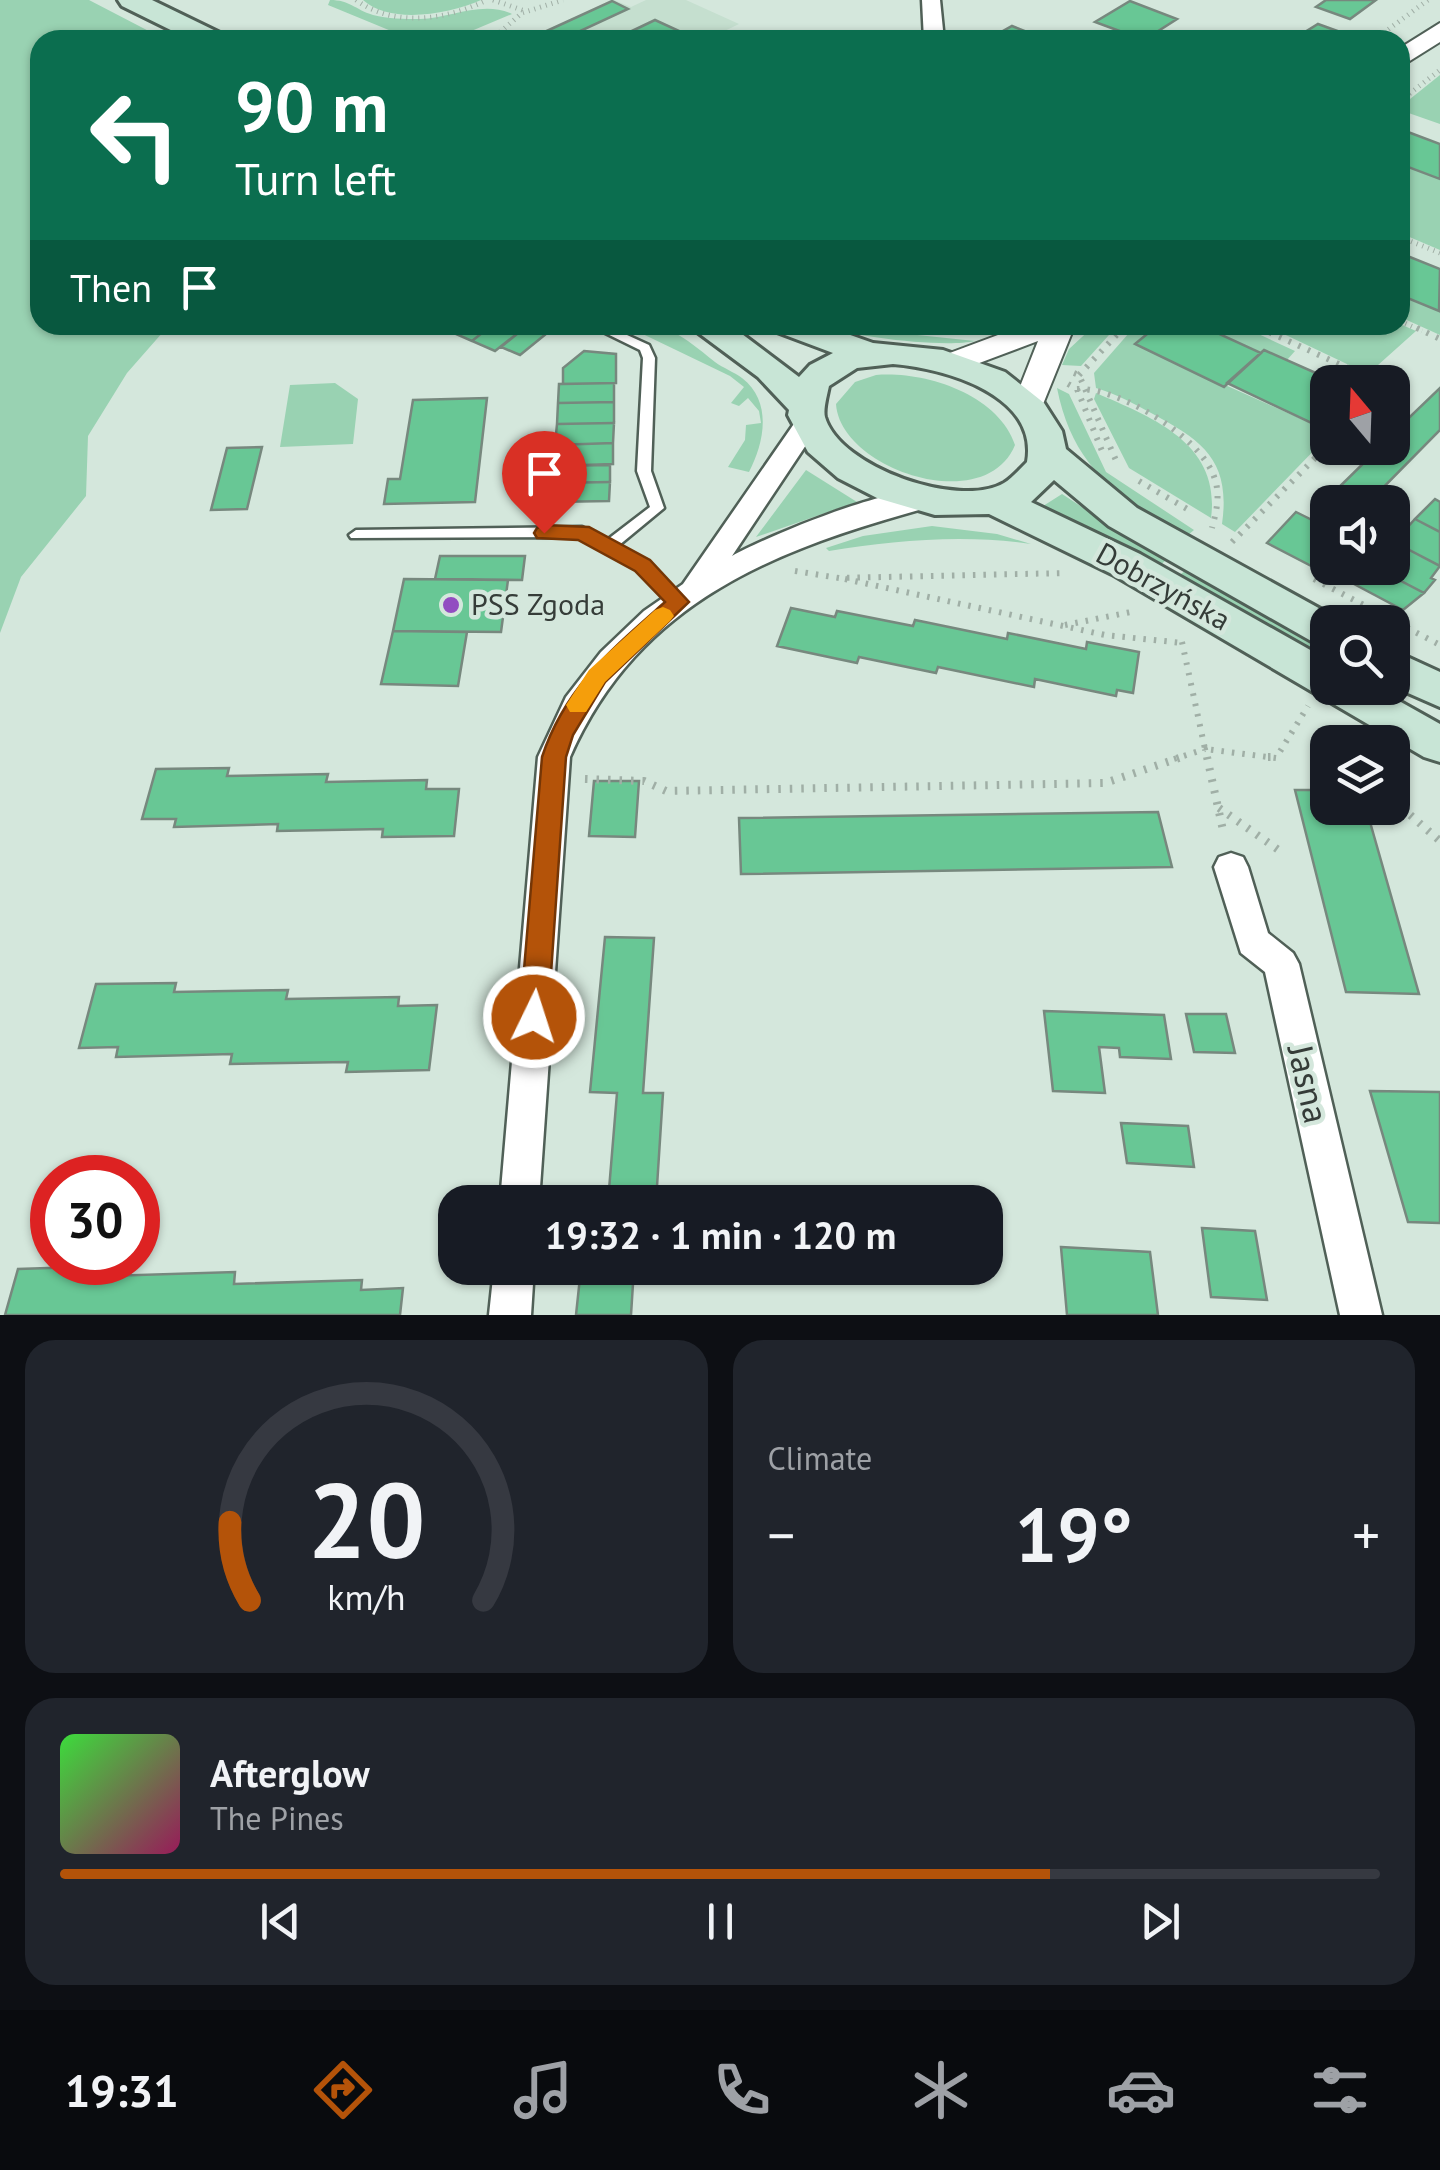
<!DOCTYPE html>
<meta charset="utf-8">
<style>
body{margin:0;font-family:"PT Sans",sans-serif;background:#20242c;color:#f1f3f6;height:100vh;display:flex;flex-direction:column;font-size:38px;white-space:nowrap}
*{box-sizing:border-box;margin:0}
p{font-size:32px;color:#9ea1a6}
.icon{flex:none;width:55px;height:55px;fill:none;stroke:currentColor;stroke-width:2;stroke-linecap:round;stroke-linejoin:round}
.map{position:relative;height:1315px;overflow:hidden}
.side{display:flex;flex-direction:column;gap:25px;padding:25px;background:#0d0f14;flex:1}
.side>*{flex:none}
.hud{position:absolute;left:30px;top:30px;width:1380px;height:305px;border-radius:30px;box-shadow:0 2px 8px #0004;background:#0b6e4f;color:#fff;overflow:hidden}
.needle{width:65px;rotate:341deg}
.tools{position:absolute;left:1310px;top:365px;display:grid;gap:20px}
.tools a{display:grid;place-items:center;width:100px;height:100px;border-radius:20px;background:#171b24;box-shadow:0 2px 8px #0004;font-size:50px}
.speed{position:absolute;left:30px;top:1155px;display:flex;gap:20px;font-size:50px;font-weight:700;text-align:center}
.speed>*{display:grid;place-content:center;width:130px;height:130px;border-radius:50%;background:#171b24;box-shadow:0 2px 8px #0004;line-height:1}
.speed .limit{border:15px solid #d22;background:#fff;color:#111}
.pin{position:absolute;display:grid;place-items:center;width:85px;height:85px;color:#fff;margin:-102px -42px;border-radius:50% 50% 50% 0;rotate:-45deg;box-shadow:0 0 10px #0007}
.pin .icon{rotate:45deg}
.me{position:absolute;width:110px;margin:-55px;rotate:4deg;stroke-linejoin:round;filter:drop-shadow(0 0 8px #0008)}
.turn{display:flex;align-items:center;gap:35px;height:210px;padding:0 40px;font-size:45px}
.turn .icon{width:130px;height:130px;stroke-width:2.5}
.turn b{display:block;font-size:70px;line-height:85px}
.then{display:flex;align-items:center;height:95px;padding:0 40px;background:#0003;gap:20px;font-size:38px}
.big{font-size:75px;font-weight:800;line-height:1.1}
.side .tile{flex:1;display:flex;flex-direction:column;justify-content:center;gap:15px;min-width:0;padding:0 35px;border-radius:30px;background:#20242c}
.side .dial{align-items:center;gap:0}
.dial svg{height:260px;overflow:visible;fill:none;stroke:#363941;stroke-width:7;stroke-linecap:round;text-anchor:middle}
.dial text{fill:#f1f3f6;stroke:none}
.song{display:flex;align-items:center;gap:30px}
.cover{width:120px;height:120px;border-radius:15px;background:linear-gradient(135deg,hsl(120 70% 55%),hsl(330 70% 35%))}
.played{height:10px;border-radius:5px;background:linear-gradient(90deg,#b45309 75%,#363941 75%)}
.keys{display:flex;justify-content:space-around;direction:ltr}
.heat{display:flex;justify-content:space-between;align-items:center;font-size:55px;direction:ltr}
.side .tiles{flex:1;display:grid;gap:25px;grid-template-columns:1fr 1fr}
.tile:last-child{grid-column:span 2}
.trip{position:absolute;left:438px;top:1185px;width:565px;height:100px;border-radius:30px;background:#171b24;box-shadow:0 2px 8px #0004;font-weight:800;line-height:100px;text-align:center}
.tab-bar{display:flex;height:160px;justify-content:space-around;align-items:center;background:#090b0e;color:#9ea1a6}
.tab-bar .icon{width:70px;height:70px}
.tab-bar .current{color:#b45309}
.tab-bar b{font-size:45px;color:#f1f3f6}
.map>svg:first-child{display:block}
.built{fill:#c5dfcf}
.green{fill:#99d2b2}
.building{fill:#68c795;stroke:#77887e;stroke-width:2.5}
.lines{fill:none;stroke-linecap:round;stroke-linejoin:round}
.service-casing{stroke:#506057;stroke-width:5}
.minor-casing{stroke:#506057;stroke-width:5}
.tertiary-casing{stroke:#506057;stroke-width:4}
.secondary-casing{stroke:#506057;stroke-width:6}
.path-far2{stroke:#a0afa6;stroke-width:5;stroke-dasharray:1 5;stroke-linecap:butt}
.path-far1{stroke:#a0afa6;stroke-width:6;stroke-dasharray:2.5 8;stroke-linecap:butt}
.path{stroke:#a0afa6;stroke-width:8;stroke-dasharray:2.5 9;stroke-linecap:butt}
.service{fill:#fff;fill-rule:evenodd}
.minor{fill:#fff;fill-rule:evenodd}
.tertiary{fill:#fff;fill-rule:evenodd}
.secondary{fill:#c8e5d6;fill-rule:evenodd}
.route{fill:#b45309;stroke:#753606;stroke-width:2.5}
.slow{fill:#f59e0b}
.poi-dot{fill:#924dc1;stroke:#d4e7dc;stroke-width:4}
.labels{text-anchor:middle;stroke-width:9;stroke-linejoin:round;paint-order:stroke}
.street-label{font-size:30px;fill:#353c38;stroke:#d4e7dc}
.poi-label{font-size:30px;fill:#353c38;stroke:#d4e7dc;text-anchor:start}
.near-street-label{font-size:35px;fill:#353c38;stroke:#d4e7dc}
</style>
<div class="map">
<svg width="1440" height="1315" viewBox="0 0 1440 1315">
<rect width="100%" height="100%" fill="#d4e7dc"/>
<path class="built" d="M614 0 631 7 646 0H686L739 24 706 40H527Z"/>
<path class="green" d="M0 0H89L166 40H40V325H155L163 332 127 373 88 436 86 496 21 577 0 633Z
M330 0C350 0 354 9 373 15 388 19 404 19 420 19 450 18 483 0 512 14L450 40H413L328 5Z
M363 0H481C449 14 391 25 363 0Z
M1440 75V124L1400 110V107Z
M1400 164 1440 179V250L1400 233Z
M1400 295 1440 310V335L1400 317Z
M1400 324 1416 331 1368 374 1265 325Z
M624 325C672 325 680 334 715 362 723 368 734 372 742 378 773 402 764 443 749 472L728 467 745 440 746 425 761 423 759 411 748 398 739 406 731 403 744 387 730 376Z
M821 325 975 341C944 348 851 337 821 325Z
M1095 325H1118L1081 366 1062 365 1069 349Z
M1136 325H1158L1136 345 1319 427 1327 419V437L1235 532 1222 524C1231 461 1203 441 1153 414 1134 404 1117 394 1096 388L1094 373Z
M1239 325 1295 351 1287 360 1264 350 1261 353 1202 326Z
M876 375C925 371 998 394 1015 445 985 518 840 469 836 404L855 382Z
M335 383 358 399 353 444 280 447 290 385Z
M1057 388 1069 394 1106 472 1194 530 1188 535C1120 500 1073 469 1057 388Z
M1096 393C1154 418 1221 444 1211 518L1129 468 1094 399Z
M806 470 857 502 756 537Z
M1062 494 1165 561 1159 566 1040 508Z
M932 526 997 534 1031 544C966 534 893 540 829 551L826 548 863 536Z
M1185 571 1327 650V660L1178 576Z"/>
<path class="building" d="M1326 0H1376L1350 19 1316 7Z
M612 1 628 9 561 40H527Z
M1130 1 1177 19 1144 40 1095 22Z
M655 20 688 35 679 40H613Z
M1318 24 1354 37 1292 40Z
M1012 26 1047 40H987Z
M1400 129 1440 144V179L1400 164Z
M1400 253 1440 269 1439 311 1400 295Z
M456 325H492L472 341 449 331Z
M492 325H528L495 351 472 341Z
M528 325H557L520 355 501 347Z
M1158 325H1200L1261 353 1224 387 1135 344Z
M1264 350 1336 382H1328V419L1320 427 1227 383Z
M584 351 616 354V383L563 384V368Z
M614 383V402L558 403 559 384Z
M1440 388V430L1369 502 1326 500 1379 448H1392V434Z
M487 398 475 502 384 504 388 479H400L413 400Z
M614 402V423L557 424 558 403Z
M614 423 613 443 555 445 557 424Z
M613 443V464L554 466 555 445Z
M262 447 247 509 211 510 227 448Z
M610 465V482L553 483 554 466Z
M610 482 609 501 552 502 553 483Z
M1435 499 1440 502V532L1415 519Z
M1296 512 1328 528V565L1321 571 1267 543Z
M1415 519 1440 532V566L1394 542Z
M1394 542 1440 566 1431 578 1435 580 1424 593 1376 568H1392Z
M440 556H525L522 580 435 579Z
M1370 568H1376L1424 593 1403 610 1354 584Z
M404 579 508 580 501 632 393 631Z
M791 608 835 617 837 611 913 626 915 620 1007 639 1008 633 1086 649 1087 642 1139 652 1133 693 1117 690 1116 696 1035 679 1034 687 938 667 936 673 859 657 857 663 777 646Z
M393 631 467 632 458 686 381 684Z
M229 768 227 776 328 774 326 782 427 780 426 789H459L454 836 382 837 383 829 277 831 278 824 174 827 176 819H142L156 769Z
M594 781H639L635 837 589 836Z
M1295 790H1328V808H1366L1419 994 1346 992Z
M1158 812 1172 867 741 874 739 818Z
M605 937 654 938 643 1093H663L656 1202H608L617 1093 590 1092Z
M176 983 174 992 288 990 286 999 399 997 398 1006 437 1005 429 1070 346 1072 348 1062 230 1064 232 1054 116 1057 118 1047 79 1048 96 984Z
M1044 1011 1164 1015 1171 1059 1120 1057 1119 1048 1099 1047 1105 1093 1053 1091Z
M1186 1014H1226L1235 1053 1194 1052Z
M1370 1091 1440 1092V1223L1408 1222Z
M1121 1123 1188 1126 1194 1167 1127 1163Z
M1202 1228 1255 1231 1267 1300 1211 1297Z
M1061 1247 1150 1252 1158 1315H1067Z
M109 1266 107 1276 235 1272 234 1284 362 1280 361 1290 403 1288 400 1315H5L18 1269Z
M581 1268H634L631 1315H576Z"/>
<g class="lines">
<defs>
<path id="service" d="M589 325H605L649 345 655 358 651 471 664 508 618 546 647 561 683 598 685 602 683 606H673L637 569 580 537 351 538 349 535 356 530 582 527 607 540 650 507 637 471 643 358 640 350Z"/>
<path id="minor" d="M922 0H940L944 40H924Z
M807 416 820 424 732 556C768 536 896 482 933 492L937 499 933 506C777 549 640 599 570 757L539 1202H500L538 757 566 697 601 652 644 611 683 584 798 418Z
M1231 853 1243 857 1248 867 1268 933 1293 953 1299 964 1382 1315H1340L1265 972 1241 953 1214 867 1219 857Z
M494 1268H534L531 1315H489Z"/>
<path id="tertiary" d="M1440 23V42L1400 67V48Z
M1025 325H1075L1039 414 1028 417 1017 414 1012 407 1038 341 950 374 939 371 934 364 939 357Z"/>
<path id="secondary" d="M118 0H152L222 34 226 40H191L122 6Z
M688 325H730L799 377 810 365 833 353 777 332 772 325H822L873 343 943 350 1005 372 1044 403 1062 431 1066 449 1137 508 1344 622H1328V646L1313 642 1109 526 1054 480 1031 502 1140 554 1328 660V688H1376L1440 724V762L1424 757 1112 574 989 514 935 515 877 498 838 478 808 452 788 415 789 410 758 377ZM893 364C943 368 1039 394 1027 462 1020 469 1012 478 1004 483 960 509 840 468 825 417 823 409 827 396 829 386L857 368Z
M1392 650 1440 672V707L1392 686Z"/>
</defs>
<use href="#service" class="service-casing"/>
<use href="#minor" class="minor-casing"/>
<use href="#tertiary" class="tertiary-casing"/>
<use href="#secondary" class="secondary-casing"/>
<path class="path-far2" d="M356 0C395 28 446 20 487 0
M493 0 525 11
M491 40 522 13 563 0
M1374 40 1428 0
M1400 101 1440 70
M1400 237 1440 253
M1400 321 1422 331
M1252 325 1265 331
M1120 331 1126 325"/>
<path class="path-far1" d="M1260 328 1378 382
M1417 328 1440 339
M1074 373 1079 375 1118 465
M1079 375 1123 328
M1068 384 1077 389 1102 451
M1077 389C1118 387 1197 435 1213 474 1221 493 1217 509 1212 528
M1392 389 1407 396
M1139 481 1189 510
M1232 542 1328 445
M795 571 839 578 1066 573
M845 579 1105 635 1183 643
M1314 579 1440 645
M1360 612 1379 622
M1065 625 1136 611
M1182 642 1205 749 1276 758 1308 706
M1174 759 1205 749 1207 759"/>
<path class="path" d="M1207 757 1224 835
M1268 757H1277
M585 779 644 781 666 791 1105 783 1182 757
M1393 800 1440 841
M1219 808 1280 851"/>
<use href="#service" class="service"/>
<use href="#minor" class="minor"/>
<use href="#tertiary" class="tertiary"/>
<use href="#secondary" class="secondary"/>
</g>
<path class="route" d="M544 525 589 527 650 560 689 602 605 682 573 735 566 757 548 1017 544 1026 534 1029 524 1026 520 1017 542 757C565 687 612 649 665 602L635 571 578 540 537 538 534 533 537 528Z"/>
<path class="slow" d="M663 607 670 610 674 616 670 621 605 682 586 712H570L566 705 589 670 655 610Z"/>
<circle class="poi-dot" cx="451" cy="605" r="10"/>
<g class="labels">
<g class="street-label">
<text transform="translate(1163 587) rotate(29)" y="10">Dobrzyńska</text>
</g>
<g class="poi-label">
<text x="471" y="615">PSS Zgoda</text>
</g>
<g class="near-street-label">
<text transform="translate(1308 1084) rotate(77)" y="12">Jasna</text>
</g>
</g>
</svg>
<div class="tools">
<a><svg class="needle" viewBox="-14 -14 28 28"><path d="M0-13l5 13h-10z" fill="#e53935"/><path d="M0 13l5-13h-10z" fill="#9ea1a6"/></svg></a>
<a><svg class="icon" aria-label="sound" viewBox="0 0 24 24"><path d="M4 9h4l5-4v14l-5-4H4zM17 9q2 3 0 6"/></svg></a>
<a><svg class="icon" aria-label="search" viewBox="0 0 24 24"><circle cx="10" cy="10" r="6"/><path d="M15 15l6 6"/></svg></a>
<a><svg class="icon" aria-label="layers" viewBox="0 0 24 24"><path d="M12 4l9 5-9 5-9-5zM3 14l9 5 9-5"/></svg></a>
</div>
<div class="speed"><div class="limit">30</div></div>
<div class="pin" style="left:544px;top:533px;background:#d93025"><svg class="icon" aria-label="arrive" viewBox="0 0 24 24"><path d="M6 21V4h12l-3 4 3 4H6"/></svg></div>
<svg class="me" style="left:534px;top:1017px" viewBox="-20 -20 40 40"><circle r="17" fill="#b45309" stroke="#fff" stroke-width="3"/><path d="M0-11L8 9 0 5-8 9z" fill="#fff"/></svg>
<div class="trip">19:32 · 1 min · 120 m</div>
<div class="hud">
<div class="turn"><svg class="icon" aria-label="left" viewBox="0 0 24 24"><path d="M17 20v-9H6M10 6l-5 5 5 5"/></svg><div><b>90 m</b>Turn left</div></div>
<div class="then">Then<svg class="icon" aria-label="arrive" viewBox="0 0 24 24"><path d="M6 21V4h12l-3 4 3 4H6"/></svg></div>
</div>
</div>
<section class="side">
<div class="tiles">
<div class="tile dial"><svg viewBox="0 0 100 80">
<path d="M14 69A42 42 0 1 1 86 69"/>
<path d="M14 69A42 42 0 0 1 8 45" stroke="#b45309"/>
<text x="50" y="56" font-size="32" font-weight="700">20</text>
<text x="50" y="72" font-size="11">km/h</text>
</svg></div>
<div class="tile"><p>Climate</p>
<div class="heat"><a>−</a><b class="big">19°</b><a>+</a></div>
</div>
<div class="tile">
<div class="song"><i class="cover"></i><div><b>Afterglow</b><p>The Pines</p></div></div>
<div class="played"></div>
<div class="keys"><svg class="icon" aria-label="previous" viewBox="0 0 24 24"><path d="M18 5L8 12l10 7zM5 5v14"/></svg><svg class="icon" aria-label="pause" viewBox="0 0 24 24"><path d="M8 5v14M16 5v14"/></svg><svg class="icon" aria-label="next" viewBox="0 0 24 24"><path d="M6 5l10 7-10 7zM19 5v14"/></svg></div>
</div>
</div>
</section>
<nav class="tab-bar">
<b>19:31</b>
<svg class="icon current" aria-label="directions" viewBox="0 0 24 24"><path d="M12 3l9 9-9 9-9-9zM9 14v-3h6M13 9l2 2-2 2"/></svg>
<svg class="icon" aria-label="music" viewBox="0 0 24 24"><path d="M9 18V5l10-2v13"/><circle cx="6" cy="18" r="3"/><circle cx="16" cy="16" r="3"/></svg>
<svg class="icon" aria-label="phone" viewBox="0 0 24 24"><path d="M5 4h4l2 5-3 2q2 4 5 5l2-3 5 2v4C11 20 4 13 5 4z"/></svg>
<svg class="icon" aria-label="climate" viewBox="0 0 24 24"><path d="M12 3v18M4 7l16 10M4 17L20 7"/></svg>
<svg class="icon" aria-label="car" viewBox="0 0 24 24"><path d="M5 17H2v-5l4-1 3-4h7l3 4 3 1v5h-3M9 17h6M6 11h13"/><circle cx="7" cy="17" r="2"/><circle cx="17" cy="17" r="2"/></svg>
<svg class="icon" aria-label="filters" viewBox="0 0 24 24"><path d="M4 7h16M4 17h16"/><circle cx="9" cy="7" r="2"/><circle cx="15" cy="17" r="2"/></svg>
</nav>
